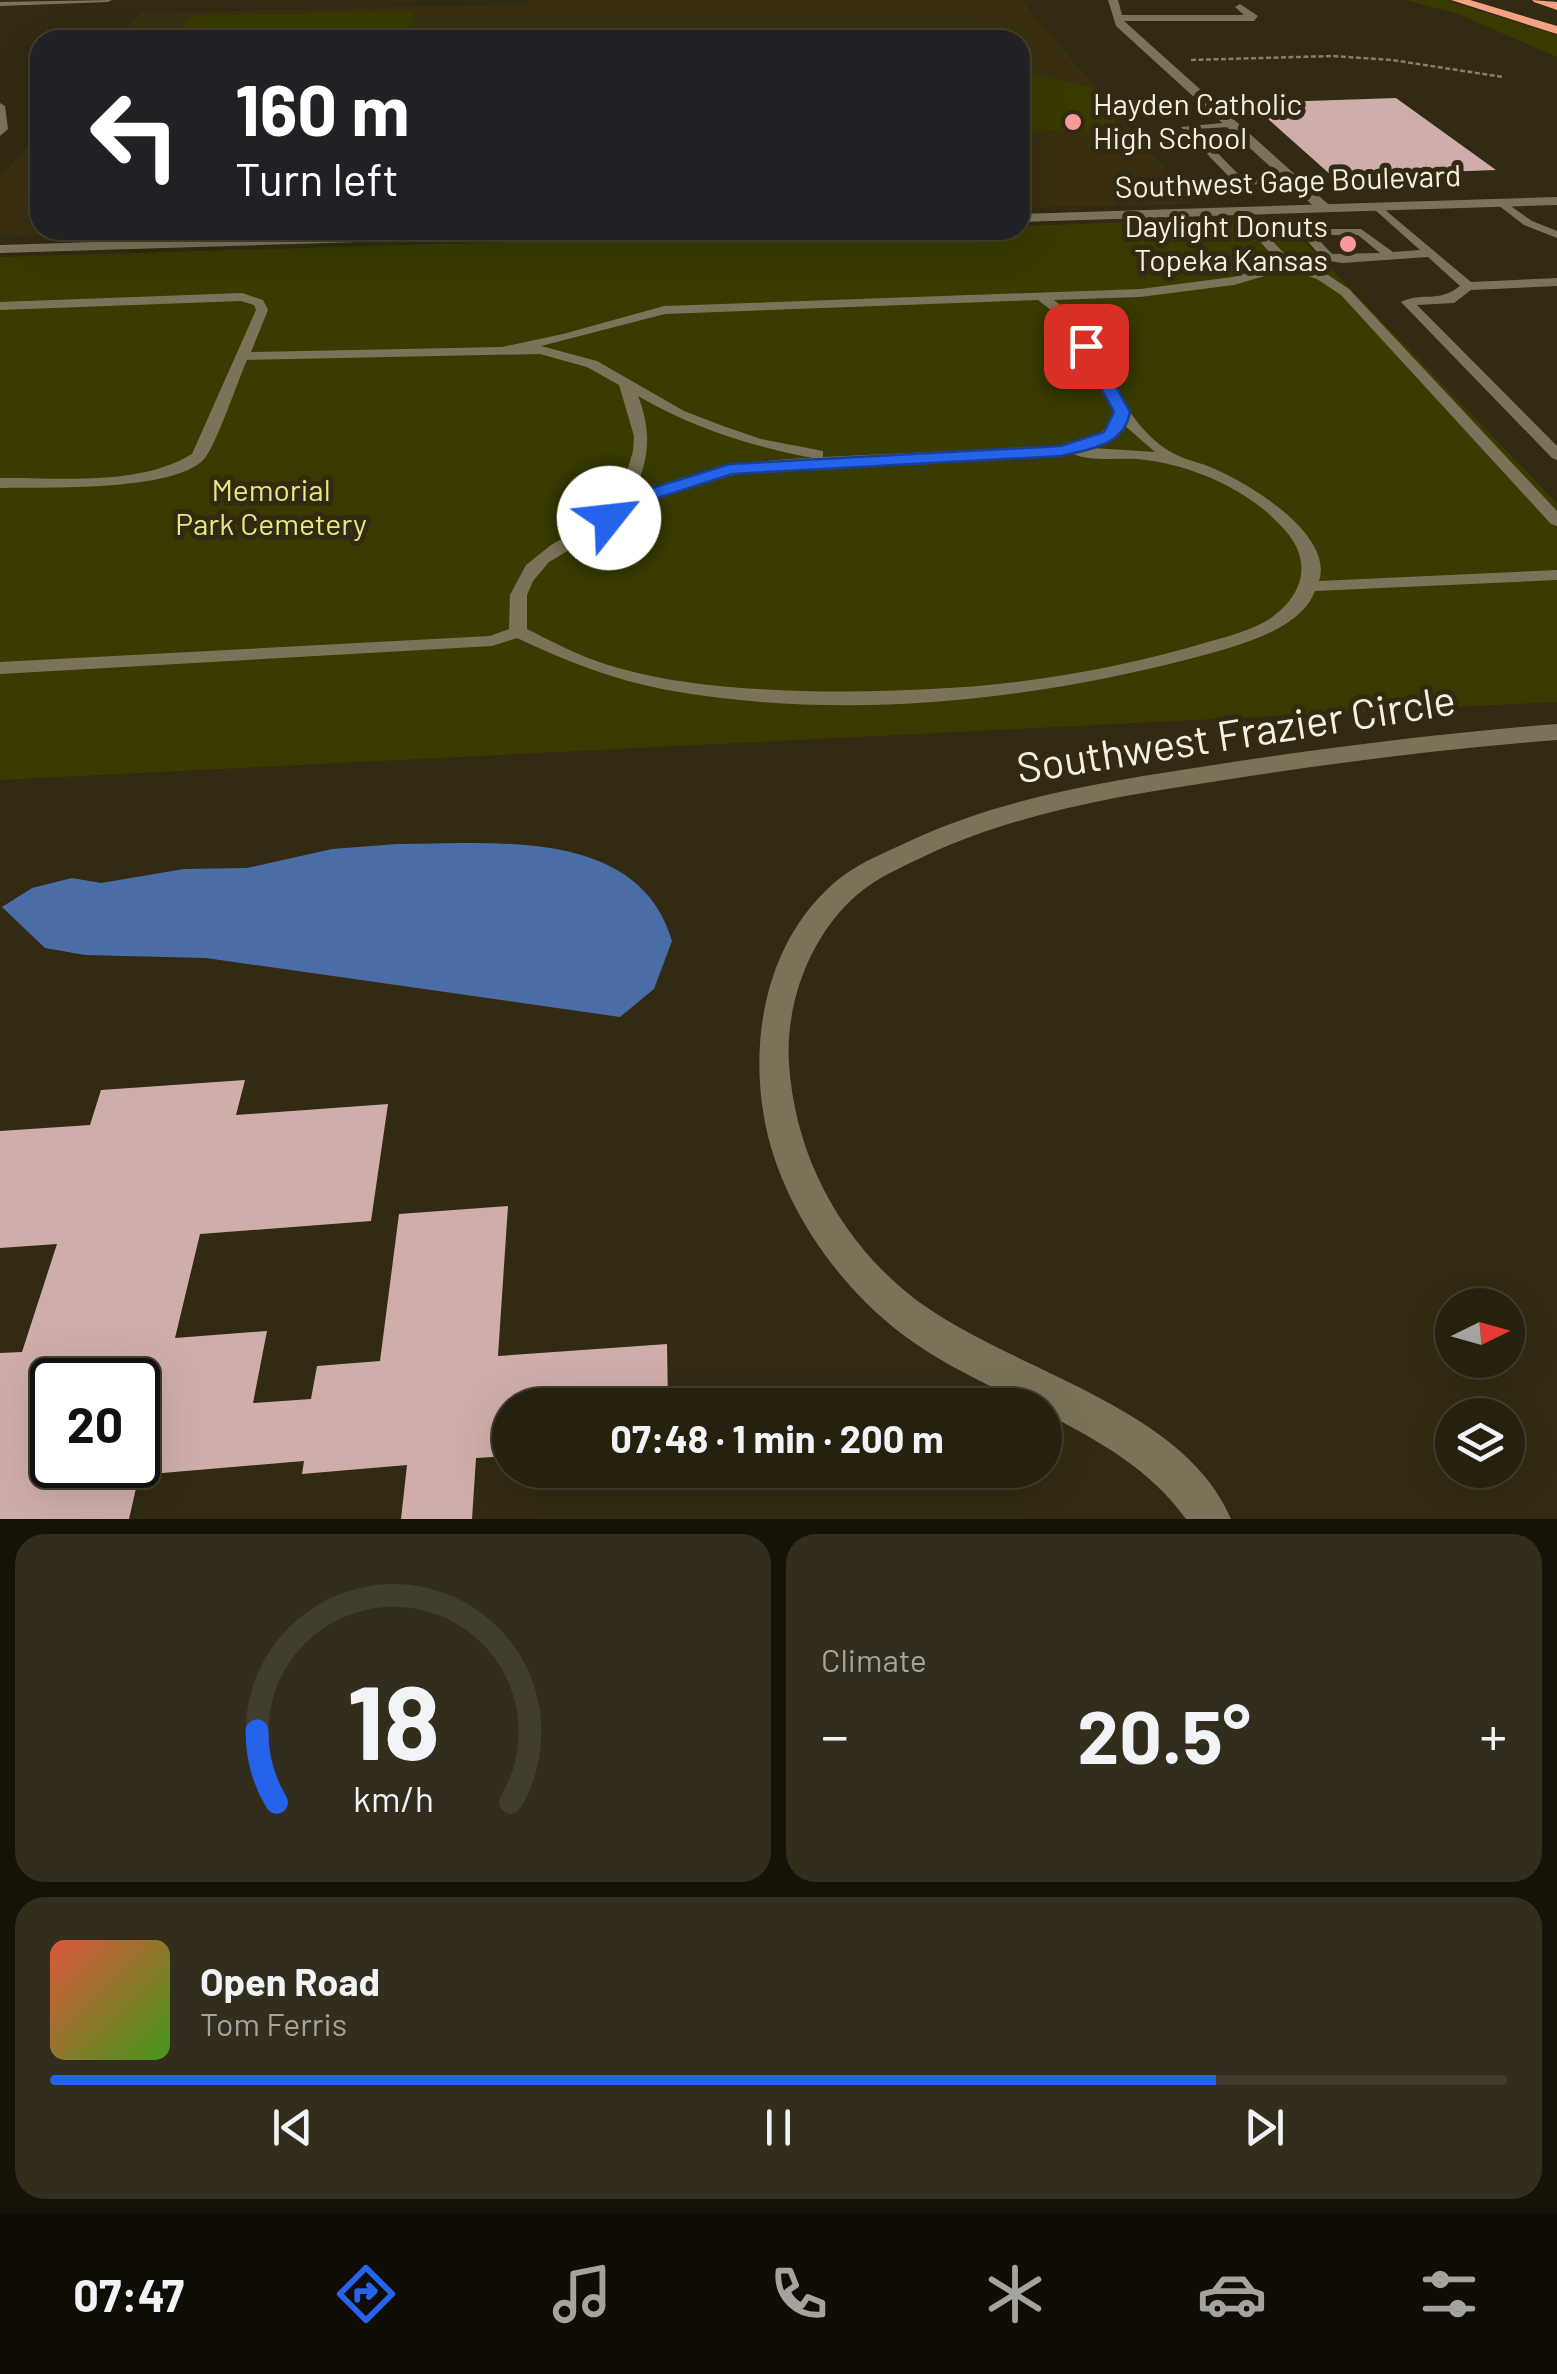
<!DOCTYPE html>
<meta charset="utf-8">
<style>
body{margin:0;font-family:Barlow,sans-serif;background:#322d1c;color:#f1f3f6;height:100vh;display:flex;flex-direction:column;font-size:38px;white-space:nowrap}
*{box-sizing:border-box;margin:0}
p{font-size:32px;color:#a4a39e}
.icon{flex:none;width:55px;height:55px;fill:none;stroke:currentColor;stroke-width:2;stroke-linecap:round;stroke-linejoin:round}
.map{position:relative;height:1519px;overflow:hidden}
.details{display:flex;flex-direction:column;gap:15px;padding:15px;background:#151208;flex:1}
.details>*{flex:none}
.banner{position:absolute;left:30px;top:30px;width:1000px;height:210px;border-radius:30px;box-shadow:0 10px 40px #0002,0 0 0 2px #423e2e;background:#202124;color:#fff;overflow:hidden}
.needle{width:65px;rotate:85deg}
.tools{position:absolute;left:1435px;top:1288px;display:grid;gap:20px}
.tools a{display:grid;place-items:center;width:90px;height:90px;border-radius:50%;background:#26200e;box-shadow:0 10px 40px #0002,0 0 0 2px #423e2e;font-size:50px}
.speed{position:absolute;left:30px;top:1358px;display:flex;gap:20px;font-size:50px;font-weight:700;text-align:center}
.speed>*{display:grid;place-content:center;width:130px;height:130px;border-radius:50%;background:#26200e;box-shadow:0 10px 40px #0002,0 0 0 2px #423e2e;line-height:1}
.speed .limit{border:5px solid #111;border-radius:15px;background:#fff;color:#111}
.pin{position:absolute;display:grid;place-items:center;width:85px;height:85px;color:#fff;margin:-42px;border-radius:20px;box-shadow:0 5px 15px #0006}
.me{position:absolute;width:110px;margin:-55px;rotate:61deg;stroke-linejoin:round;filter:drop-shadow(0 0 8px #0008)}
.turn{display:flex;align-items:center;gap:35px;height:210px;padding:0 40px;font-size:45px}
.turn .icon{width:130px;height:130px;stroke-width:2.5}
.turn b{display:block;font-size:70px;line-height:85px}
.big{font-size:75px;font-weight:700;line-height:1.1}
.details .widget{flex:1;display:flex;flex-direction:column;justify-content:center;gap:15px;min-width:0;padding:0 35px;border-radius:30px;background:#322d1c}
.details .dial{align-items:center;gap:0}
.dial svg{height:260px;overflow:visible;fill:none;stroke:#423e2e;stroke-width:7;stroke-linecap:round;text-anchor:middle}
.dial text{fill:#f1f3f6;stroke:none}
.song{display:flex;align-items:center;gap:30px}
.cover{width:120px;height:120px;border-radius:15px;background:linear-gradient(135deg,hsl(10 70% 55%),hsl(100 70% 35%))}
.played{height:10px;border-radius:5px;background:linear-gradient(90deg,#2563eb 80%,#423e2e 80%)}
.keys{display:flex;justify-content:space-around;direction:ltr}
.heat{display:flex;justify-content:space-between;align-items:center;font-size:55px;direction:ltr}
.details .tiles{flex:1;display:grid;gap:15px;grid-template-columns:1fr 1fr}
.widget:last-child{grid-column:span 2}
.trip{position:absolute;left:492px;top:1388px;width:570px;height:100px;border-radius:50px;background:#26200e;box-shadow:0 10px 40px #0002,0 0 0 2px #423e2e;font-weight:700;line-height:100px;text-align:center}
.tabs{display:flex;height:160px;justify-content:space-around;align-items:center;background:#0f0d06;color:#a4a39e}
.tabs .icon{width:70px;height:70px}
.tabs .selected{color:#2563eb}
.tabs b{font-size:45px;color:#f1f3f6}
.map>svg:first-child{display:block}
.built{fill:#3a3011}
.green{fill:#393b01}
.water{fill:#4b6da7}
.building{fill:#cfadaa;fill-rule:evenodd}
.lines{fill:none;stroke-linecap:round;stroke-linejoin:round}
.path{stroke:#857e6b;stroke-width:2.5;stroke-dasharray:5 2.5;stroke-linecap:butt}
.lane{fill:#7b7359;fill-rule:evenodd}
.street{fill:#7b7359;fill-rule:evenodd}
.secondary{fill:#7b7359;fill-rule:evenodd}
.highway{fill:#f4a282;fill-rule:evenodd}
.route{fill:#2563eb;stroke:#184099;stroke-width:2.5}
.poi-dot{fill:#f59b9c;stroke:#322a12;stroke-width:4}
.labels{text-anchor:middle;stroke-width:10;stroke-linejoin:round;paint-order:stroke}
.far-poi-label{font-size:30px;fill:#f5f0e2;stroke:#322a12;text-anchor:start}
.far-street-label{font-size:30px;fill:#f5f0e2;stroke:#322a12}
.far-park-label{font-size:30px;fill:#e5eb81;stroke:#322a12}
.near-street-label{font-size:42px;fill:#f5f0e2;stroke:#322a12}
</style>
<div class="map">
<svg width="1557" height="1519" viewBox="0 0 1557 1519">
<rect width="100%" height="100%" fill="#322a12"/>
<path class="built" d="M527 0H1021L1195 204 1020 208V40H117L140 13 526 4Z
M40 131V230H229L0 236V178Z"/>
<path class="green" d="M1406 0H1445L1557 35V57L1458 14Z
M415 11 405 36 172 40 192 16Z
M1020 72 1091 87 1121 129 1020 131Z
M1281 217 1557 503V702L0 780V257L906 230H1020V226Z"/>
<path class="water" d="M397 844C491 844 639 826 672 941L654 989 620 1017 206 958 85 955 45 948 2 907 32 888 72 878 101 883 184 869 247 868 332 849Z"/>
<path class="building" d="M1396 98 1496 170 1332 176 1250 103Z
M245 1080 236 1115 388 1104 371 1221 200 1234 175 1338 267 1331 253 1403 311 1399 317 1366 380 1361 399 1214 508 1206 498 1356 667 1344 668 1405H510V1456L476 1458 472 1519H401L407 1465 302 1474 304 1461 139 1475 129 1519H0V1353L22 1352 57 1244 0 1248V1131L90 1125 101 1090ZM52 1380H138V1465H52Z"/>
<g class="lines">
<path class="path" d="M1191 60 1332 56 1392 60 1503 77"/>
<path class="lane" d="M112 0 108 2 0 6V2Z
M0 103 5 106 8 129 0 136Z
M1233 122 1230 127 1194 129 1244 180 1293 178 1297 179V183L1237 185 1181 127Z
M1502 200 1532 221 1557 231V238L1524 225 1498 205V201Z
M1378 204 1471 282 1557 278V286L1471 290 1454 303 1417 305 1557 446V460L1552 458 1401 302C1423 291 1437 304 1460 286L1428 257 1342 263 1324 260 1304 237 1319 229H1361L1393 252 1420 250 1374 209 1372 207ZM1321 235H1358L1380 253 1332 254 1317 238Z
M1235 209H1243L1292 262 1325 273 1349 289 1557 511V526L1551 524 1341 295 1317 279 1288 269 1234 285 1140 297 1054 300C1108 342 1115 428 1181 457 1193 462 1206 464 1217 470 1251 485 1334 535 1319 581L1557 570V580L1315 591C1300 632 1230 648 1193 658 1024 702 840 721 667 690 614 680 566 661 517 638L492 646 0 674V662L490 636 509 629 510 595 526 565 551 545 604 514 624 481 633 451 634 436 619 385 587 367 540 354 247 360C238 380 216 446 204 459 175 492 43 487 0 488V478C61 477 137 487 192 454L256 310 254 305 241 301 0 310V302L242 293 263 300 268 310 251 352 502 347 563 334 664 306 1140 289 1233 277 1280 264 1235 213ZM1038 300 1065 321 1115 412C1106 437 1085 441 1061 446L823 457V451L761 439 723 426 684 411 597 361 541 346 665 314ZM638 396C693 428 750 446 813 458 748 460 688 470 629 501 649 465 653 434 638 396ZM1124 425 1155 452 1092 448 1112 439ZM1071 453C1089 462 1117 458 1138 459 1190 464 1249 489 1284 529 1313 561 1304 594 1271 618 1253 630 1229 636 1208 642 1124 667 1036 683 948 688 885 692 822 693 759 689 704 686 640 678 588 658 568 650 547 639 527 629V595L533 581 549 562 643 506 695 482 768 469Z
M184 230H196L186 245H178L176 243Z"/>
<path class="street" d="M1108 0H1118L1122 15H1244L1235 7 1240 4 1258 16 1254 21H1124L1329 205V211H1319L1116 26Z
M1557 724V740C1444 749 1331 763 1218 781 1118 796 1020 812 927 855 904 866 878 877 858 894 811 934 785 1002 789 1064 795 1153 837 1234 905 1291 998 1369 1182 1401 1231 1519H1186C1150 1469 1099 1441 1045 1413V1405H1029C990 1386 951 1368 916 1344 843 1295 779 1205 764 1117 749 1032 769 935 840 878 862 861 889 851 914 839 1011 795 1116 780 1220 764 1332 747 1444 733 1557 724Z"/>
<path class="secondary" d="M1557 197V205L1020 222V214Z
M478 230H627L620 234 0 253V245Z"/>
<path class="highway" d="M1451 0H1470L1557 26V34Z
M1532 0 1557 2V10L1534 2Z"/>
</g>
<path class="route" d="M1086 341 1093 346 1130 412C1124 446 1090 449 1061 456L732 474 658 498 616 522H603L600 518 646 490 730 464 1061 446 1104 432 1114 412 1078 346Z"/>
<g class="poi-dot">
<circle cx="1073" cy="122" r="10"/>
<circle cx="1348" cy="244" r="10"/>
</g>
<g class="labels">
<g class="far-poi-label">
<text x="1093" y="115">Hayden Catholic<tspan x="1093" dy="34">High School</tspan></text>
<text x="1328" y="237" text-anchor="end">Daylight Donuts<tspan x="1328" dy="34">Topeka Kansas</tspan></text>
</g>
<g class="far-street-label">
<text transform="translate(1288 182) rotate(-2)" y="10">Southwest Gage Boulevard</text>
</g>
<g class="far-park-label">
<text x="271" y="501">Memorial<tspan x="271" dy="34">Park Cemetery</tspan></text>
</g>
<g class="near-street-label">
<text transform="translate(1236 734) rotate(-9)" y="15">Southwest Frazier Circle</text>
</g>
</g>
</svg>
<div class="tools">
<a><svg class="needle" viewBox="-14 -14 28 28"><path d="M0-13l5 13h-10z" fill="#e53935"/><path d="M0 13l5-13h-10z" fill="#a4a39e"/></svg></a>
<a><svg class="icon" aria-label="layers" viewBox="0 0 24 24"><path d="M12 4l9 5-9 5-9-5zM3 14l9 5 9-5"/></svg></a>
</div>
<div class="speed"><div class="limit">20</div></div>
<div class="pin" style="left:1086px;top:346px;background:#d93025"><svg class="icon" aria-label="arrive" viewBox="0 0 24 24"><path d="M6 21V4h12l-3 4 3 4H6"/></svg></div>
<svg class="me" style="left:609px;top:518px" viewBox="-20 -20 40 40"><circle r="19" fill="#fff"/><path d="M0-13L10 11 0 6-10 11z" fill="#2563eb"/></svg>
<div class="trip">07:48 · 1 min · 200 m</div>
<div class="banner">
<div class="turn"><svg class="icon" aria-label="left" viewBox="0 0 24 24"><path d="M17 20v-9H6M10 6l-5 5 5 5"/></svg><div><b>160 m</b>Turn left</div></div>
</div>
</div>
<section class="details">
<div class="tiles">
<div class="widget dial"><svg viewBox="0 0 100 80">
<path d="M14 69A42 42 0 1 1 86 69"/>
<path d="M14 69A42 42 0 0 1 8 47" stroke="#2563eb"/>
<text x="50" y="56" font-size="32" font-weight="700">18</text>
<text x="50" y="72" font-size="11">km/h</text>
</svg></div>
<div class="widget"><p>Climate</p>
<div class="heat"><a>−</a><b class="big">20.5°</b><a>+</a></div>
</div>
<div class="widget">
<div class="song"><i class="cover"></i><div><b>Open Road</b><p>Tom Ferris</p></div></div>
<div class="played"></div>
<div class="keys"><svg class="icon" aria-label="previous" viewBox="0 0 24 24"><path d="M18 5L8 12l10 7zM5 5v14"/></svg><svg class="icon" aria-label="pause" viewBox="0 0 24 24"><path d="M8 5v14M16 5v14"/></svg><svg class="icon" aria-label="next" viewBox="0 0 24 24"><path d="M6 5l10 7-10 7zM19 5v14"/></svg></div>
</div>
</div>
</section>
<nav class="tabs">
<b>07:47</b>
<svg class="icon selected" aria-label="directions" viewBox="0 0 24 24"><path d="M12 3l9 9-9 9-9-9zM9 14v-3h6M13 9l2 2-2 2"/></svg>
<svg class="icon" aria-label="music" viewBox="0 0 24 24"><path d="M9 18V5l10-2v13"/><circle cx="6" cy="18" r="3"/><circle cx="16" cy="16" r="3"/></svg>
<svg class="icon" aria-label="phone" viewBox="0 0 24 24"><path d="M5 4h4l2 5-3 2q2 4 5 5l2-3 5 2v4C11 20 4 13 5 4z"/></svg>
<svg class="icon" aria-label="climate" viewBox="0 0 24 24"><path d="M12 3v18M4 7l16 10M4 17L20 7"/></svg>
<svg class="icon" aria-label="car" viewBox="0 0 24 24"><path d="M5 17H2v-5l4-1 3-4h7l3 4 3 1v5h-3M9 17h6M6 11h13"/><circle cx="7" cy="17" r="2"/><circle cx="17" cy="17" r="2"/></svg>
<svg class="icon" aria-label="filters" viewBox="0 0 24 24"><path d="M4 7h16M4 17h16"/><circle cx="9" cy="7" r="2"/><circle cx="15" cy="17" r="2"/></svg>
</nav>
